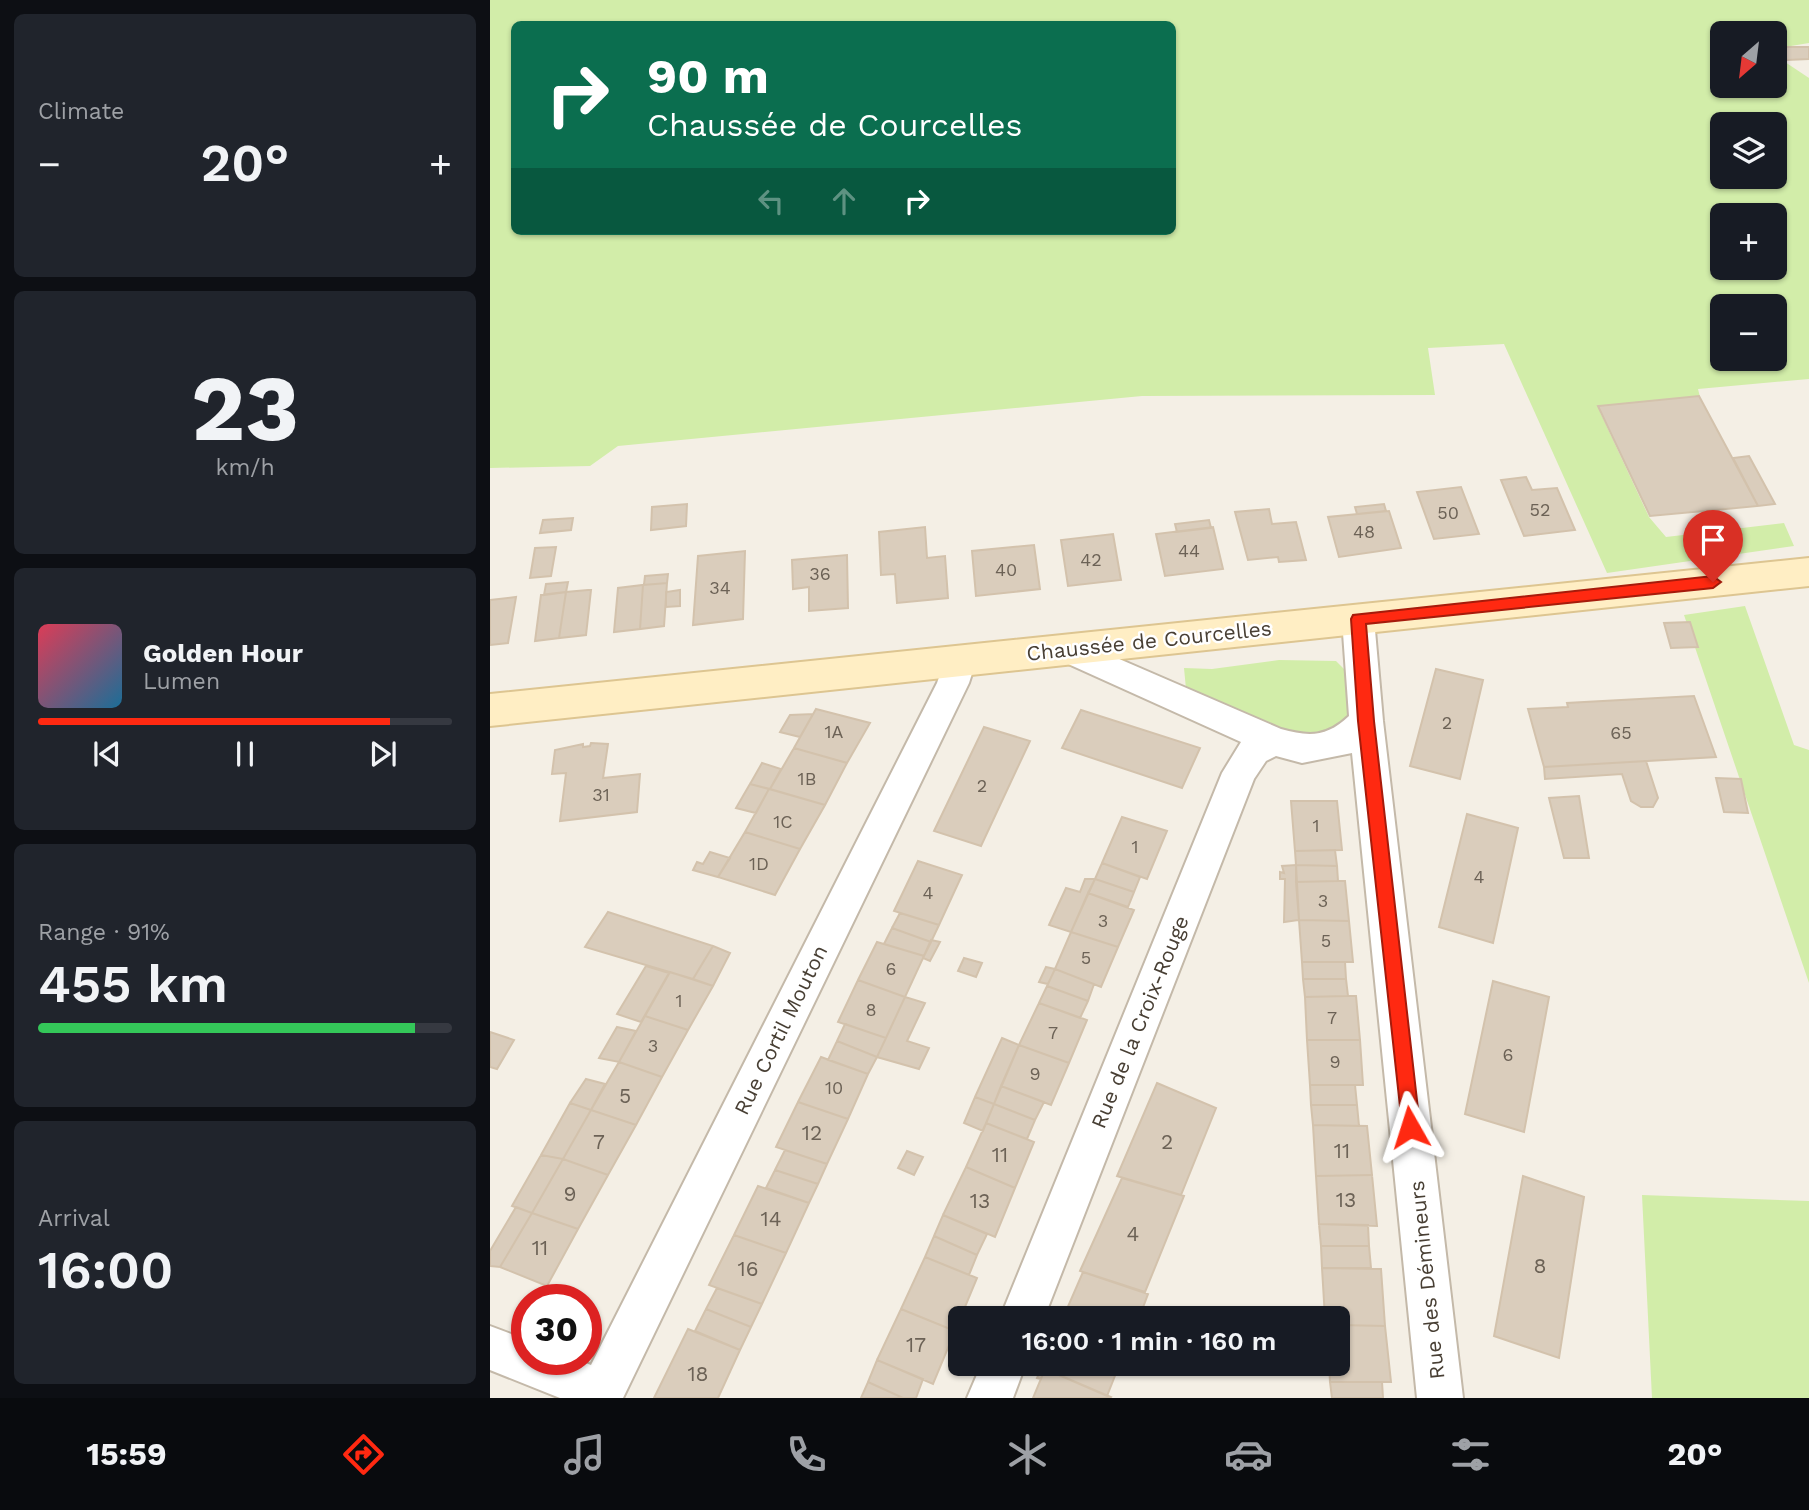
<!DOCTYPE html>
<meta charset="utf-8">
<style>
body{margin:0;font-family:"Work Sans",sans-serif;background:#20242c;color:#f1f3f6;height:100vh;display:flex;flex-direction:column;font-size:26px;white-space:nowrap}
*{box-sizing:border-box;margin:0}
p{font-size:23px;color:#9ea1a6}
.icon{flex:none;width:38px;height:38px;fill:none;stroke:currentColor;stroke-width:2;stroke-linecap:round;stroke-linejoin:round}
.map{position:relative;flex:1;overflow:hidden}
.sheet{display:flex;flex-direction:column;gap:14px;padding:14px;background:#0d0f14;width:490px}
.sheet>*{flex:none}
.hud{position:absolute;left:21px;top:21px;width:665px;height:214px;border-radius:10px;box-shadow:0 2px 5px #0004;background:#0b6e4f;color:#fff;overflow:hidden}
.needle{width:46px;rotate:208deg}
.tools{position:absolute;left:1220px;top:21px;display:grid;gap:14px}
.tools a{display:grid;place-items:center;width:77px;height:77px;border-radius:10px;background:#171b24;box-shadow:0 2px 5px #0004;font-size:35px}
.speed{position:absolute;left:21px;top:1284px;display:flex;gap:14px;font-size:35px;font-weight:700;text-align:center}
.speed>*{display:grid;place-content:center;width:91px;height:91px;border-radius:50%;background:#171b24;box-shadow:0 2px 5px #0004;line-height:1}
.speed .limit{border:10px solid #d22;background:#fff;color:#111}
.pin{position:absolute;display:grid;place-items:center;width:60px;height:60px;color:#fff;margin:-72px -30px;border-radius:50% 50% 50% 0;rotate:-45deg;box-shadow:0 0 7px #0007}
.pin .icon{rotate:45deg}
.me{position:absolute;width:77px;margin:-38px;rotate:354deg;stroke-linejoin:round;filter:drop-shadow(0 0 5px #0008)}
.turn{display:flex;align-items:center;gap:24px;height:147px;padding:0 21px;font-size:32px}
.turn .icon{width:91px;height:91px;stroke-width:2.5}
.turn b{display:block;font-size:49px;line-height:60px}
.lanes{display:flex;align-items:center;height:66px;padding:0 21px;background:#0003;justify-content:center;gap:35px;direction:ltr}
.lanes .off{opacity:.35}
.big{font-size:52px;font-weight:600;line-height:1.1}
.sheet .card{flex:1;display:flex;flex-direction:column;justify-content:center;gap:10px;min-width:0;padding:0 24px;border-radius:10px;background:#20242c}
.sheet .dial{align-items:center;gap:0}
.dial b{font-size:91px;line-height:1}
.song{display:flex;align-items:center;gap:21px}
.cover{width:84px;height:84px;border-radius:10px;background:linear-gradient(135deg,hsl(350 70% 55%),hsl(200 70% 35%))}
.played{height:7px;border-radius:4px;background:linear-gradient(90deg,#ff2911 85%,#363941 85%)}
.keys{display:flex;justify-content:space-around;direction:ltr}
.heat{display:flex;justify-content:space-between;align-items:center;font-size:38px;direction:ltr}
.charge{height:10px;border-radius:5px;background:linear-gradient(90deg,#34c759 91%,#363941 0)}
.trip{position:absolute;left:458px;top:1306px;width:402px;height:70px;border-radius:10px;background:#171b24;box-shadow:0 2px 5px #0004;font-weight:600;line-height:70px;text-align:center}
.tabs{display:flex;height:112px;justify-content:space-around;align-items:center;background:#090b0e;color:#9ea1a6}
.tabs .icon{width:49px;height:49px}
.tabs .selected{color:#ff2911}
.tabs b{font-size:32px;color:#f1f3f6}
main{display:flex;flex:1;min-height:0}
.map>svg:first-child{display:block}
.green{fill:#d2eda9;fill-rule:evenodd}
.building{fill:#dacdbc;stroke:#d3c2ac;stroke-width:2}
.lines{fill:none;stroke-linecap:round;stroke-linejoin:round}
.minor-casing{stroke:#c4b9a9;stroke-width:4}
.secondary-casing{stroke:#ddc591;stroke-width:4}
.minor{fill:#fff;fill-rule:evenodd}
.secondary{fill:#ffeec4;fill-rule:evenodd}
.route{fill:#ff2911;stroke:#a61b0b;stroke-width:2}
.labels{text-anchor:middle;stroke-width:5;stroke-linejoin:round;paint-order:stroke}
.number-label{font-size:18px;fill:#6c6256}
.street-label{font-size:21px;fill:#483f34;stroke:#fff}
.near-number-label{font-size:21px;fill:#6c6256}
</style>
<main>
<section class="sheet">
<div class="card"><p>Climate</p>
<div class="heat"><a>−</a><b class="big">20°</b><a>+</a></div>
</div>
<div class="card dial"><b>23</b><p>km/h</p></div>
<div class="card">
<div class="song"><i class="cover"></i><div><b>Golden Hour</b><p>Lumen</p></div></div>
<div class="played"></div>
<div class="keys"><svg class="icon" aria-label="previous" viewBox="0 0 24 24"><path d="M18 5L8 12l10 7zM5 5v14"/></svg><svg class="icon" aria-label="pause" viewBox="0 0 24 24"><path d="M8 5v14M16 5v14"/></svg><svg class="icon" aria-label="next" viewBox="0 0 24 24"><path d="M6 5l10 7-10 7zM19 5v14"/></svg></div>
</div>
<div class="card"><p>Range · 91%</p><b class="big">455 km</b><div class="charge"></div></div>
<div class="card"><p>Arrival</p><b class="big">16:00</b></div>
</section>
<div class="map">
<svg width="1319" height="1398" viewBox="0 0 1319 1398">
<rect width="100%" height="100%" fill="#f4efe5"/>
<path class="green" d="M0 0H1319V43L1289 48 1295 62 1319 78V379L1208 389 1210 397 1110 412 1159 517 1176 537 1294 523 1304 546 1117 573 1014 344 938 348 945 395 652 396 128 446 100 466 0 468ZM24 24H682V231H24ZM1232 33H1284V86H1232ZM1232 124H1284V177H1232ZM1232 215H1284V268H1232ZM1232 306H1284V359H1232Z
M1255 606 1304 745 1319 750V983L1194 615Z
M789 660 846 661 874 689 853 729 797 745 696 689 694 668 722 669Z
M1152 1195 1319 1201V1398H1162Z"/>
<path class="building" d="M1290 47H1319V59L1297 60Z
M1209 396 1268 506 1160 516 1108 406Z
M1259 456 1285 504 1268 506 1243 458Z
M1036 477 1042 490 1067 488 1085 530 1034 536 1011 480Z
M971 487 989 534 944 539 927 492Z
M197 504 196 526 161 530 162 507Z
M894 504 896 511 867 514 865 507Z
M779 509 782 524 806 522 816 560 789 562 788 557 758 560 745 512Z
M899 511 911 548 849 557 838 517Z
M83 518 81 530 50 533 53 520Z
M719 520 721 528 687 532 685 524Z
M435 527 437 558 455 556 458 598 407 603 405 574 391 575 389 532Z
M723 527 733 569 675 576 666 534Z
M623 534 631 580 578 586 571 540Z
M544 545 550 589 486 596 482 551Z
M66 547 61 576 40 578 45 548Z
M255 551 253 619 203 625 208 556Z
M357 555 358 608 319 611V587L303 589 302 560Z
M178 574 177 583 154 585 155 576Z
M78 582 76 592 54 595 56 584Z
M177 583 174 626 150 629 153 585Z
M153 585 150 629 124 632 128 588Z
M98 590H101L96 635 69 638 76 592Z
M190 590V606L176 607V592Z
M76 592 69 638 45 641 51 595Z
M26 597 18 643 0 645V600Z
M1200 622 1208 647 1181 648 1174 623Z
M946 669 993 680 970 779 920 766Z
M1204 696 1226 757 1054 767 1038 709 1078 707 1077 703Z
M326 709 380 723 357 763 304 748Z
M591 710 710 748 692 788 572 748Z
M323 714 310 737 290 732 300 715Z
M494 727 540 741 491 846 444 831Z
M101 743 118 744 113 778 150 774 147 812 70 821 76 773 62 774 65 750 93 744V747L100 746Z
M304 748 357 763 335 805 280 789Z
M1156 761 1168 798 1163 807H1151L1141 801 1132 774 1055 779 1054 767Z
M272 763 291 769 280 789 260 784Z
M1226 778 1251 779 1258 813 1234 812Z
M260 784 279 789 266 813 246 808Z
M279 789 335 805 310 849 255 832Z
M1089 796 1099 858H1074L1059 798Z
M801 801H847L852 850 805 851Z
M977 814 1028 828 1003 943 949 927Z
M632 817 677 831 657 879 612 863Z
M255 832 310 849 285 895 228 877Z
M845 850 847 866 806 865 805 851Z
M220 852 240 858 228 877 203 870 207 862 213 864Z
M428 861 472 875 449 925 404 911Z
M612 863 650 877 644 892 605 879Z
M806 865 847 866 848 881 806 882Z
M806 865 809 920 794 922 795 879H790V872L794 873 792 866Z
M595 879H605L581 932 559 925 576 888 590 892Z
M605 879 644 892 638 907 598 893Z
M848 881H855L859 921 809 920 806 882Z
M598 893 644 910 628 947 581 932Z
M118 912 223 946 203 979 95 947Z
M410 913 449 925 441 942 402 928Z
M809 920 859 921 863 962H812Z
M402 928 441 942 434 956 394 944Z
M581 932 628 947 611 987 565 969Z
M441 940 450 942 440 961 433 958Z
M387 942 434 956 415 997 368 980Z
M223 946 240 953 223 986 203 979Z
M474 958 492 963 486 977 468 971Z
M812 962H855L856 979H813Z
M156 966 179 973 151 1022 127 1014Z
M556 967 565 969 558 984 549 982Z
M565 969 604 984 598 1001 557 986Z
M180 972 223 986 198 1030 155 1016Z
M813 979H856L858 996 815 997Z
M368 980 415 997 396 1038 348 1022Z
M1003 981 1059 997 1034 1132 975 1114Z
M557 986 598 1001 590 1018 549 1003Z
M857 996H866L870 1040H817L815 997Z
M415 997 435 1003 417 1041 439 1048 429 1069 387 1057Z
M549 1003 597 1020 579 1063 529 1045Z
M155 1016 198 1030 172 1077 129 1062Z
M355 1024 396 1038 387 1057 347 1041Z
M127 1027 146 1031 129 1062 109 1058Z
M0 1032 24 1040 7 1069 0 1067Z
M512 1038 529 1045 504 1104 485 1097Z
M817 1040H870L873 1085H820Z
M347 1041 387 1057 378 1074 338 1060Z
M529 1045 579 1063 561 1105 511 1086Z
M331 1057 378 1074 358 1119 308 1102Z
M129 1062 172 1077 146 1125 101 1110Z
M96 1079 115 1084 101 1110 80 1103Z
M667 1083 726 1108 691 1195 627 1176Z
M820 1085H865L867 1105H821Z
M511 1086 554 1102 545 1120 504 1104Z
M485 1097 504 1104 493 1131 474 1123Z
M308 1102 358 1119 337 1164 286 1147Z
M80 1103 101 1110 73 1159 51 1155Z
M504 1104 545 1120 537 1139 496 1123Z
M821 1105H867L869 1126 823 1125Z
M101 1110 146 1125 118 1175 73 1159Z
M496 1123 544 1142 525 1188 476 1167Z
M823 1125 877 1126 882 1175 826 1176Z
M295 1150 337 1164 328 1184 285 1170Z
M417 1151 433 1157 424 1175 408 1168Z
M51 1155 73 1159 42 1213 22 1206Z
M73 1159 118 1175 88 1229 42 1213Z
M476 1167 525 1188 505 1237 453 1215Z
M285 1170 328 1184 319 1203 276 1188Z
M882 1175 887 1226 829 1224 826 1176Z
M1033 1176 1094 1197 1069 1358 1004 1336Z
M632 1178 694 1196 655 1292 590 1271Z
M268 1186 319 1203 296 1253 244 1235Z
M26 1207 42 1213 10 1267 0 1266V1251Z
M42 1213 88 1229 57 1286 10 1267Z
M453 1215 497 1234 487 1255 444 1236Z
M829 1224 878 1225 879 1246H831Z
M244 1235 296 1253 272 1304 219 1285Z
M444 1236 487 1255 479 1275 435 1257Z
M831 1246H879L881 1268H832Z
M435 1257 487 1278 465 1331 411 1309Z
M832 1268 891 1269 895 1326 849 1325V1318H835Z
M593 1272 658 1294 649 1318H573Z
M227 1288 272 1304 261 1327 216 1309Z
M216 1309 261 1327 250 1350 205 1331Z
M411 1309 465 1331 443 1384 387 1360Z
M849 1325 895 1326 901 1382H840L839 1363H849Z
M198 1329 250 1350 228 1398H164Z
M387 1360 433 1379 426 1398H413L378 1382Z
M554 1363H630L617 1396 555 1369 551 1379 547 1378Z
M555 1369 621 1397 620 1398H543Z
M378 1382 413 1398H371Z
M840 1382H892L893 1398H842Z"/>
<g class="lines">
<defs>
<path id="minor" d="M868 607 879 610 884 619 893 721 973 1398H927L862 753 812 763 786 756 776 761 764 779 554 1318H510L732 773 751 742 565 658 560 649 565 640 576 636 791 729C819 737 837 737 859 716L852 619 857 610Z
M470 648 482 652 486 661 479 683 133 1398H70L0 1370V1326L37 1340V1360H87L101 1365 447 683 458 652Z
M492 1363H536L523 1398H477Z"/>
<path id="secondary" d="M1319 558V586L0 726V694Z"/>
</defs>
<use href="#minor" class="minor-casing"/>
<use href="#secondary" class="secondary-casing"/>
<use href="#minor" class="minor"/>
<use href="#secondary" class="secondary"/>
</g>
<path class="route" d="M1223 576 1231 582 1223 588 876 624 884 721 930 1127 927 1134 920 1137 913 1134 868 721 861 619 863 615Z"/>
<g class="labels">
<g class="number-label">
<text x="1050" y="516">52</text>
<text x="958" y="519">50</text>
<text x="874" y="538">48</text>
<text x="699" y="557">44</text>
<text x="601" y="566">42</text>
<text x="516" y="576">40</text>
<text x="330" y="580">36</text>
<text x="230" y="594">34</text>
<text x="957" y="729">2</text>
<text x="344" y="738">1A</text>
<text x="1131" y="739">65</text>
<text x="317" y="785">1B</text>
<text x="492" y="792">2</text>
<text x="111" y="801">31</text>
<text x="293" y="828">1C</text>
<text x="826" y="832">1</text>
<text x="645" y="853">1</text>
<text x="269" y="870">1D</text>
<text x="989" y="883">4</text>
<text x="438" y="899">4</text>
<text x="833" y="907">3</text>
<text x="613" y="927">3</text>
<text x="836" y="947">5</text>
<text x="596" y="964">5</text>
<text x="401" y="975">6</text>
<text x="189" y="1007">1</text>
<text x="381" y="1016">8</text>
<text x="842" y="1024">7</text>
<text x="563" y="1039">7</text>
<text x="163" y="1052">3</text>
<text x="1018" y="1061">6</text>
<text x="845" y="1068">9</text>
<text x="545" y="1080">9</text>
<text x="344" y="1094">10</text>
</g>
<g class="street-label">
<text transform="translate(659 641) rotate(-6)" y="7">Chaussée de Courcelles</text>
<text transform="translate(650 1022) rotate(-68)" y="7">Rue de la Croix-Rouge</text>
<text transform="translate(291 1030) rotate(-64)" y="7">Rue Cortil Mouton</text>
<text transform="translate(937 1280) rotate(-96)" y="7">Rue des Démineurs</text>
</g>
<g class="near-number-label">
<text x="135" y="1103">5</text>
<text x="322" y="1140">12</text>
<text x="109" y="1149">7</text>
<text x="677" y="1149">2</text>
<text x="852" y="1158">11</text>
<text x="510" y="1162">11</text>
<text x="80" y="1201">9</text>
<text x="856" y="1207">13</text>
<text x="490" y="1208">13</text>
<text x="281" y="1226">14</text>
<text x="643" y="1241">4</text>
<text x="50" y="1255">11</text>
<text x="1050" y="1273">8</text>
<text x="258" y="1276">16</text>
<text x="426" y="1352">17</text>
<text x="208" y="1381">18</text>
</g>
</g>
</svg>
<div class="tools">
<a><svg class="needle" viewBox="-14 -14 28 28"><path d="M0-13l5 13h-10z" fill="#e53935"/><path d="M0 13l5-13h-10z" fill="#9ea1a6"/></svg></a>
<a><svg class="icon" aria-label="layers" viewBox="0 0 24 24"><path d="M12 4l9 5-9 5-9-5zM3 14l9 5 9-5"/></svg></a>
<a>+</a>
<a>−</a>
</div>
<div class="speed"><div class="limit">30</div></div>
<div class="pin" style="left:1223px;top:582px;background:#d93025"><svg class="icon" aria-label="arrive" viewBox="0 0 24 24"><path d="M6 21V4h12l-3 4 3 4H6"/></svg></div>
<svg class="me" style="left:920px;top:1127px" viewBox="-20 -20 40 40"><path d="M0-17L14 15 0 8-14 15z" fill="#ff2911" stroke="#fff" stroke-width="4"/></svg>
<div class="trip">16:00 · 1 min · 160 m</div>
<div class="hud">
<div class="turn"><svg class="icon" aria-label="right" viewBox="0 0 24 24"><path d="M7 20v-9h11M14 6l5 5-5 5"/></svg><div><b>90 m</b>Chaussée de Courcelles</div></div>
<div class="lanes"><svg class="icon off" aria-label="left" viewBox="0 0 24 24"><path d="M17 20v-9H6M10 6l-5 5 5 5"/></svg><svg class="icon off" aria-label="ahead" viewBox="0 0 24 24"><path d="M12 20V5M6 11l6-6 6 6"/></svg><svg class="icon" aria-label="right" viewBox="0 0 24 24"><path d="M7 20v-9h11M14 6l5 5-5 5"/></svg></div>
</div>
</div>
</main>
<nav class="tabs">
<b>15:59</b>
<svg class="icon selected" aria-label="directions" viewBox="0 0 24 24"><path d="M12 3l9 9-9 9-9-9zM9 14v-3h6M13 9l2 2-2 2"/></svg>
<svg class="icon" aria-label="music" viewBox="0 0 24 24"><path d="M9 18V5l10-2v13"/><circle cx="6" cy="18" r="3"/><circle cx="16" cy="16" r="3"/></svg>
<svg class="icon" aria-label="phone" viewBox="0 0 24 24"><path d="M5 4h4l2 5-3 2q2 4 5 5l2-3 5 2v4C11 20 4 13 5 4z"/></svg>
<svg class="icon" aria-label="climate" viewBox="0 0 24 24"><path d="M12 3v18M4 7l16 10M4 17L20 7"/></svg>
<svg class="icon" aria-label="car" viewBox="0 0 24 24"><path d="M5 17H2v-5l4-1 3-4h7l3 4 3 1v5h-3M9 17h6M6 11h13"/><circle cx="7" cy="17" r="2"/><circle cx="17" cy="17" r="2"/></svg>
<svg class="icon" aria-label="filters" viewBox="0 0 24 24"><path d="M4 7h16M4 17h16"/><circle cx="9" cy="7" r="2"/><circle cx="15" cy="17" r="2"/></svg>
<b>20°</b>
</nav>
